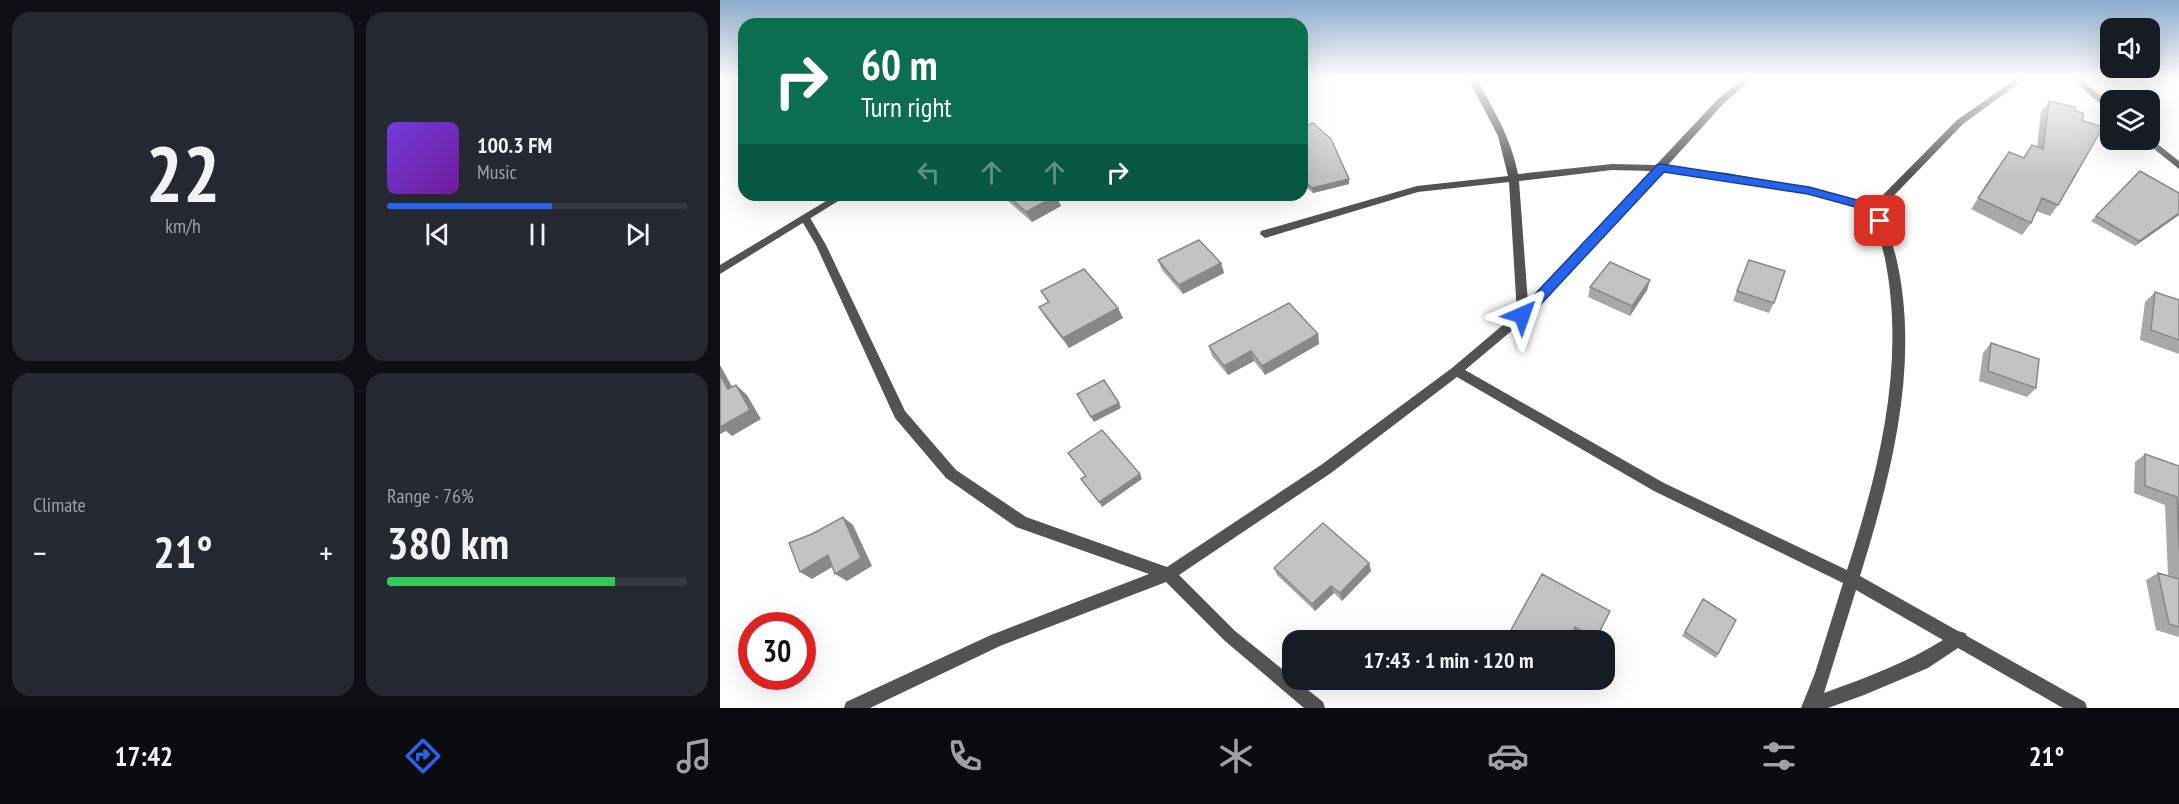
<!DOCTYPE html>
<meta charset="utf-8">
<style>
body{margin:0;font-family:"PT Sans Narrow",sans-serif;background:#242831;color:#f1f3f6;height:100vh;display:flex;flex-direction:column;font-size:22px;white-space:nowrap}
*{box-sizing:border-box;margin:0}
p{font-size:20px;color:#9ea1a6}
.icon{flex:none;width:33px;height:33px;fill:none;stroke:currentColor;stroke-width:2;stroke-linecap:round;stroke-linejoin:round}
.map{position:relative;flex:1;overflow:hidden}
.drawer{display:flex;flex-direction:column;gap:12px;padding:12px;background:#0d0f14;width:720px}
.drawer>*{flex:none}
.guide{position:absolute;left:18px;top:18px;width:570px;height:183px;border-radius:18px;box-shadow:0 6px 24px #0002;background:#0b6e4f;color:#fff;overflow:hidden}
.controls{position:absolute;left:1380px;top:18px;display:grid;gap:12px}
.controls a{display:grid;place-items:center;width:60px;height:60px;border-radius:12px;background:#171b24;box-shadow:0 6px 24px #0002;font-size:30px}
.speed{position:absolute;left:18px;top:612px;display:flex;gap:12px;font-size:30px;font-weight:700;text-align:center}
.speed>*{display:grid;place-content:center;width:78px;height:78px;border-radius:50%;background:#171b24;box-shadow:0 6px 24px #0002;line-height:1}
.speed .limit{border:9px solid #d22;background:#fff;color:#111}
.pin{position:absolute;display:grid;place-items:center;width:51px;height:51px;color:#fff;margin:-26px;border-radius:12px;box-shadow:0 3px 9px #0006}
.me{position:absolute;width:66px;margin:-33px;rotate:43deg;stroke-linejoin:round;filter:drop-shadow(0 0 4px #0008)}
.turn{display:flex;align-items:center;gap:21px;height:126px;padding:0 24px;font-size:27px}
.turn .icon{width:78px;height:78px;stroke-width:2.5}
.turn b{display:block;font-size:42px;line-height:51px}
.lanes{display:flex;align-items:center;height:57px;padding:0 24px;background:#0003;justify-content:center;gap:30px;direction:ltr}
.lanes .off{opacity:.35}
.big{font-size:45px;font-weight:600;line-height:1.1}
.drawer .card{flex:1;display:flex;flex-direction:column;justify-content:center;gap:9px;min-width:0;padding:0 21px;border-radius:18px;background:#242831}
.drawer .dial{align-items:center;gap:0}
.dial b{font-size:78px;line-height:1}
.song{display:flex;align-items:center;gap:18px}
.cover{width:72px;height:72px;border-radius:9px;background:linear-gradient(135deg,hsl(260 70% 55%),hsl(280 70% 35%))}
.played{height:6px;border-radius:3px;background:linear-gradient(90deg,#2563eb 55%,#363941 55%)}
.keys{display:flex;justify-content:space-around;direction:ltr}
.heat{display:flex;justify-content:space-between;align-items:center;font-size:33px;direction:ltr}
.charge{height:9px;border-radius:4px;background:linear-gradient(90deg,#34c759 76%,#363941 0)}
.drawer .tiles{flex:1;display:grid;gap:12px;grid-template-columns:repeat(2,1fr)}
.trip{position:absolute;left:562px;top:630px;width:333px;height:60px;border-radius:18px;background:#171b24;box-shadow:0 6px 24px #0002;font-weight:600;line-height:60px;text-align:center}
.tab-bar{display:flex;height:96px;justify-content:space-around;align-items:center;background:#090b0e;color:#9ea1a6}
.tab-bar .icon{width:42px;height:42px}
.tab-bar .active{color:#2563eb}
.tab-bar b{font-size:27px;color:#f1f3f6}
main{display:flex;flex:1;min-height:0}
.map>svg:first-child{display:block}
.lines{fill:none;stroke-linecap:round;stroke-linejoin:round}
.minor{fill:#535353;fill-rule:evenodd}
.tertiary{fill:#535353;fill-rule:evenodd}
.wall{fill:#a8a8a8}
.shaded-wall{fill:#888}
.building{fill:#c3c3c3;stroke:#888;stroke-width:1.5}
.route{fill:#2563eb;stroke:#184099;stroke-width:1.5}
</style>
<main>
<section class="drawer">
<div class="tiles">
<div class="card dial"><b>22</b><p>km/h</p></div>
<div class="card">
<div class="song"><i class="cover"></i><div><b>100.3 FM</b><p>Music</p></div></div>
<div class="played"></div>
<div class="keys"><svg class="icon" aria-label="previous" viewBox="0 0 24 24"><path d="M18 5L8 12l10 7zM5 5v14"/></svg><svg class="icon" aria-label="pause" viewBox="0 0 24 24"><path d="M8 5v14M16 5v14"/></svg><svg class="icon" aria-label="next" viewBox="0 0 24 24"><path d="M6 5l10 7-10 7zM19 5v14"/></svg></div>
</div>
<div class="card"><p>Climate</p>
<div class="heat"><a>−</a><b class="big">21°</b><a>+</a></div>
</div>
<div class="card"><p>Range · 76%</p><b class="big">380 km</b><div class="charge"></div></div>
</div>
</section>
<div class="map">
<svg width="1459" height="708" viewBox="0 0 1459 708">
<rect width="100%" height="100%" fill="#fff"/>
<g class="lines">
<path class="minor" d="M748 78H756C774 110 791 138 798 174L892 164 936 165 998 99 1024 78H1033L1004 103 947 166 1007 173 1089 188 1153 205 1237 120 1297 78H1306L1243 124 1160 210C1165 225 1172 241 1176 257 1201 363 1171 476 1140 576L1238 631 1245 633 1247 636 1365 702 1367 708H1343L1238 648 1208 668 1144 695 1108 708H1081L1095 673 1123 583 934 491 737 377 611 473 459 575 515 631 603 702 605 708H584L505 641 446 582 280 646 150 708H124L126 702 271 635 429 574 296 527 226 478 175 418 96 245 80 218 81 216H89L106 245 185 411 236 470 306 517 447 567 601 465 732 368 797 313 789 182 698 192 545 238 540 234 541 231 697 186 788 176 778 136ZM892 170 931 171 808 303 799 181ZM942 171 1007 179 1089 194 1151 211C1155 227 1162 243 1165 259 1186 364 1159 470 1127 570L944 483 745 370 807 318ZM1136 590 1223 640C1186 663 1145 678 1104 693Z
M1351 78H1360L1390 104V111L1387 110Z
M1430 138 1459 161V169L1423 140H1430Z"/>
<path class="tertiary" d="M116 195H128L0 274V265Z"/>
</g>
<path class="wall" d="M1329 101 1338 205 1330 216 1316 211 1311 223 1302 235 1251 209 1289 152 1303 158 1312 145 1317 147 1321 112Z
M582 128 629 184 593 193 582 184Z
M285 195H335L341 206 312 222 288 201Z
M1459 215 1415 246 1371 221 1376 216Z
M438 260 501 263 504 273 463 294 442 270Z
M1029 260 1054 303 1049 313 1013 301Z
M930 280 927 290 910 316 868 297 870 287Z
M321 291 398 308 403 318 349 348 325 317 319 307 328 303Z
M1435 292 1459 300V354L1420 340 1425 302Z
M598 334 599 344 545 375 534 361 508 375 492 356 489 346Z
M1271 343 1316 388 1307 397 1259 381 1263 353Z
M1425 454 1459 466V637L1436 630 1426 580 1438 573 1448 575 1445 505 1414 493 1415 462Z
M649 563 651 571 622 601 614 593 595 611 557 575 554 568Z
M983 599 998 654 996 658 962 636Z
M890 611 876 640H864L853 635 850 640H786V639Z"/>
<path class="shaded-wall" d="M629 179V184L593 193 592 188Z
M336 196 341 206 312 222 306 212Z
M1459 213V215L1415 246 1419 241Z
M501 263 504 273 463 294 459 285Z
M930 280 927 290 910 316 912 306Z
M398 308 403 318 349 348 343 338Z
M598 334 599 344 545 375 542 366Z
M531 351 534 361 508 375 504 366Z
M0 365 19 399 8 389 0 375Z
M16 385 27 395 41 419 12 436 6 431 0 434V423Z
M399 403 401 408 374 422 371 417Z
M420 474 422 479 382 507 379 502Z
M123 517 133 525 152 566 127 581 115 574Z
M108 555 119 563 92 579 80 572Z
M649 563 651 571 622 601 620 593Z
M611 586 614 593 595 611 592 604Z"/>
<path class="building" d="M1329 101 1355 107V111L1363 113V121L1383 127 1338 205 1322 198 1311 223 1258 198 1289 152 1304 158 1312 145 1323 149Z
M593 123 611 139 629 179 592 188 582 179V128Z
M1420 171 1459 193V213L1419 241 1376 216Z
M287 195H335L336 196 306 212Z
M479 240 501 263 459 285 438 260Z
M1029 260 1065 271 1054 303 1017 291Z
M890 262 930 280 912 306 870 287Z
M364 269 398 308 343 338 319 307 329 302 321 291Z
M1435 292 1459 300V340L1431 330Z
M569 303 598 334 542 366 531 351 504 366 489 346Z
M1271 343 1319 359 1316 388 1268 371Z
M0 375 8 389 16 385 30 410 0 427Z
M384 380 399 403 371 417 357 394Z
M382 430 420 474 379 502 361 479 366 476 348 453Z
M1425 454 1459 466V549L1457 497 1425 486Z
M123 517 141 558 115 574 108 555 80 572 69 543 92 534Z
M603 523 649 563 620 593 611 586 592 604 554 568Z
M1438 573 1459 579V627L1449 624Z
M822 574 890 611 876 639 855 627 849 640H789L786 639Z
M983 599 1016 620 998 654 965 632Z"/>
<linearGradient id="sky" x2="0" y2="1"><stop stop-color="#8baccc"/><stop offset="0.44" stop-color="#fff"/><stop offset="1" stop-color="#fff" stop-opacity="0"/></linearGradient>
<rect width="1459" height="177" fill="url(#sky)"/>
<path class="route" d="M941 164 1089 187 1159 206 1166 221 1160 225 1156 224 1150 211 1088 194 944 172 807 319H798L796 315 798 312 937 165Z"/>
</svg>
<div class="controls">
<a><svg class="icon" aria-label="sound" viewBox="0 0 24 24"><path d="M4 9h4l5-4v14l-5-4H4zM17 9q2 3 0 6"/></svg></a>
<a><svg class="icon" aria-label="layers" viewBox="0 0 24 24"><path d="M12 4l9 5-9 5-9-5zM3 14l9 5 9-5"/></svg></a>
</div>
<div class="speed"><div class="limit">30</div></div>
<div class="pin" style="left:1160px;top:221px;background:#d93025"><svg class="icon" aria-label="arrive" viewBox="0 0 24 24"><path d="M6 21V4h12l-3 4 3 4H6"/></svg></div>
<svg class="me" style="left:802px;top:315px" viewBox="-20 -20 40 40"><path d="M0-17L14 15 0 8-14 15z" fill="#2563eb" stroke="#fff" stroke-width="4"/></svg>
<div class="trip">17:43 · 1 min · 120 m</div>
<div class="guide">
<div class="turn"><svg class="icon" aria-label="right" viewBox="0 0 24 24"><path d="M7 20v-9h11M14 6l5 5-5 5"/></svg><div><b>60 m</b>Turn right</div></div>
<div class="lanes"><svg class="icon off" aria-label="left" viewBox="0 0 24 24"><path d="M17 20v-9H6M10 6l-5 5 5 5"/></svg><svg class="icon off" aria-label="ahead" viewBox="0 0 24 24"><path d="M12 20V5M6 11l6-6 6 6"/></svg><svg class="icon off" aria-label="ahead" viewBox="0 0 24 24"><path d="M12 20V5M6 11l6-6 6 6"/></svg><svg class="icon" aria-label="right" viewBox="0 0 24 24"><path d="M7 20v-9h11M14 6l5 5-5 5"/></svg></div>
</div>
</div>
</main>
<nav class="tab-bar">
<b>17:42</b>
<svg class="icon active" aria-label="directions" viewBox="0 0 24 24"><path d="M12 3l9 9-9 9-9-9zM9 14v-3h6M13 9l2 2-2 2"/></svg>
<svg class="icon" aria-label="music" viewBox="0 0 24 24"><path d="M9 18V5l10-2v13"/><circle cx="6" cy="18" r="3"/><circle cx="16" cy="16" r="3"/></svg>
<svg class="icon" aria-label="phone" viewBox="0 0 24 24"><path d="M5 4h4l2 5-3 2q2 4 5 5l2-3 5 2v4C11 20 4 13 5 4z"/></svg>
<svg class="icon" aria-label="climate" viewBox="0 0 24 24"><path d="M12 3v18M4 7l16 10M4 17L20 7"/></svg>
<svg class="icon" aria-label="car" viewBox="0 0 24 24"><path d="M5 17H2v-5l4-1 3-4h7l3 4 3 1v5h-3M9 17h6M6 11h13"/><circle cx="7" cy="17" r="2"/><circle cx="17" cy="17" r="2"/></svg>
<svg class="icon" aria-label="filters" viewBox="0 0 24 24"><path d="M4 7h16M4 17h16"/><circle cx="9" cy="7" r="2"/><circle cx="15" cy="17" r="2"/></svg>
<b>21°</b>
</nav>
